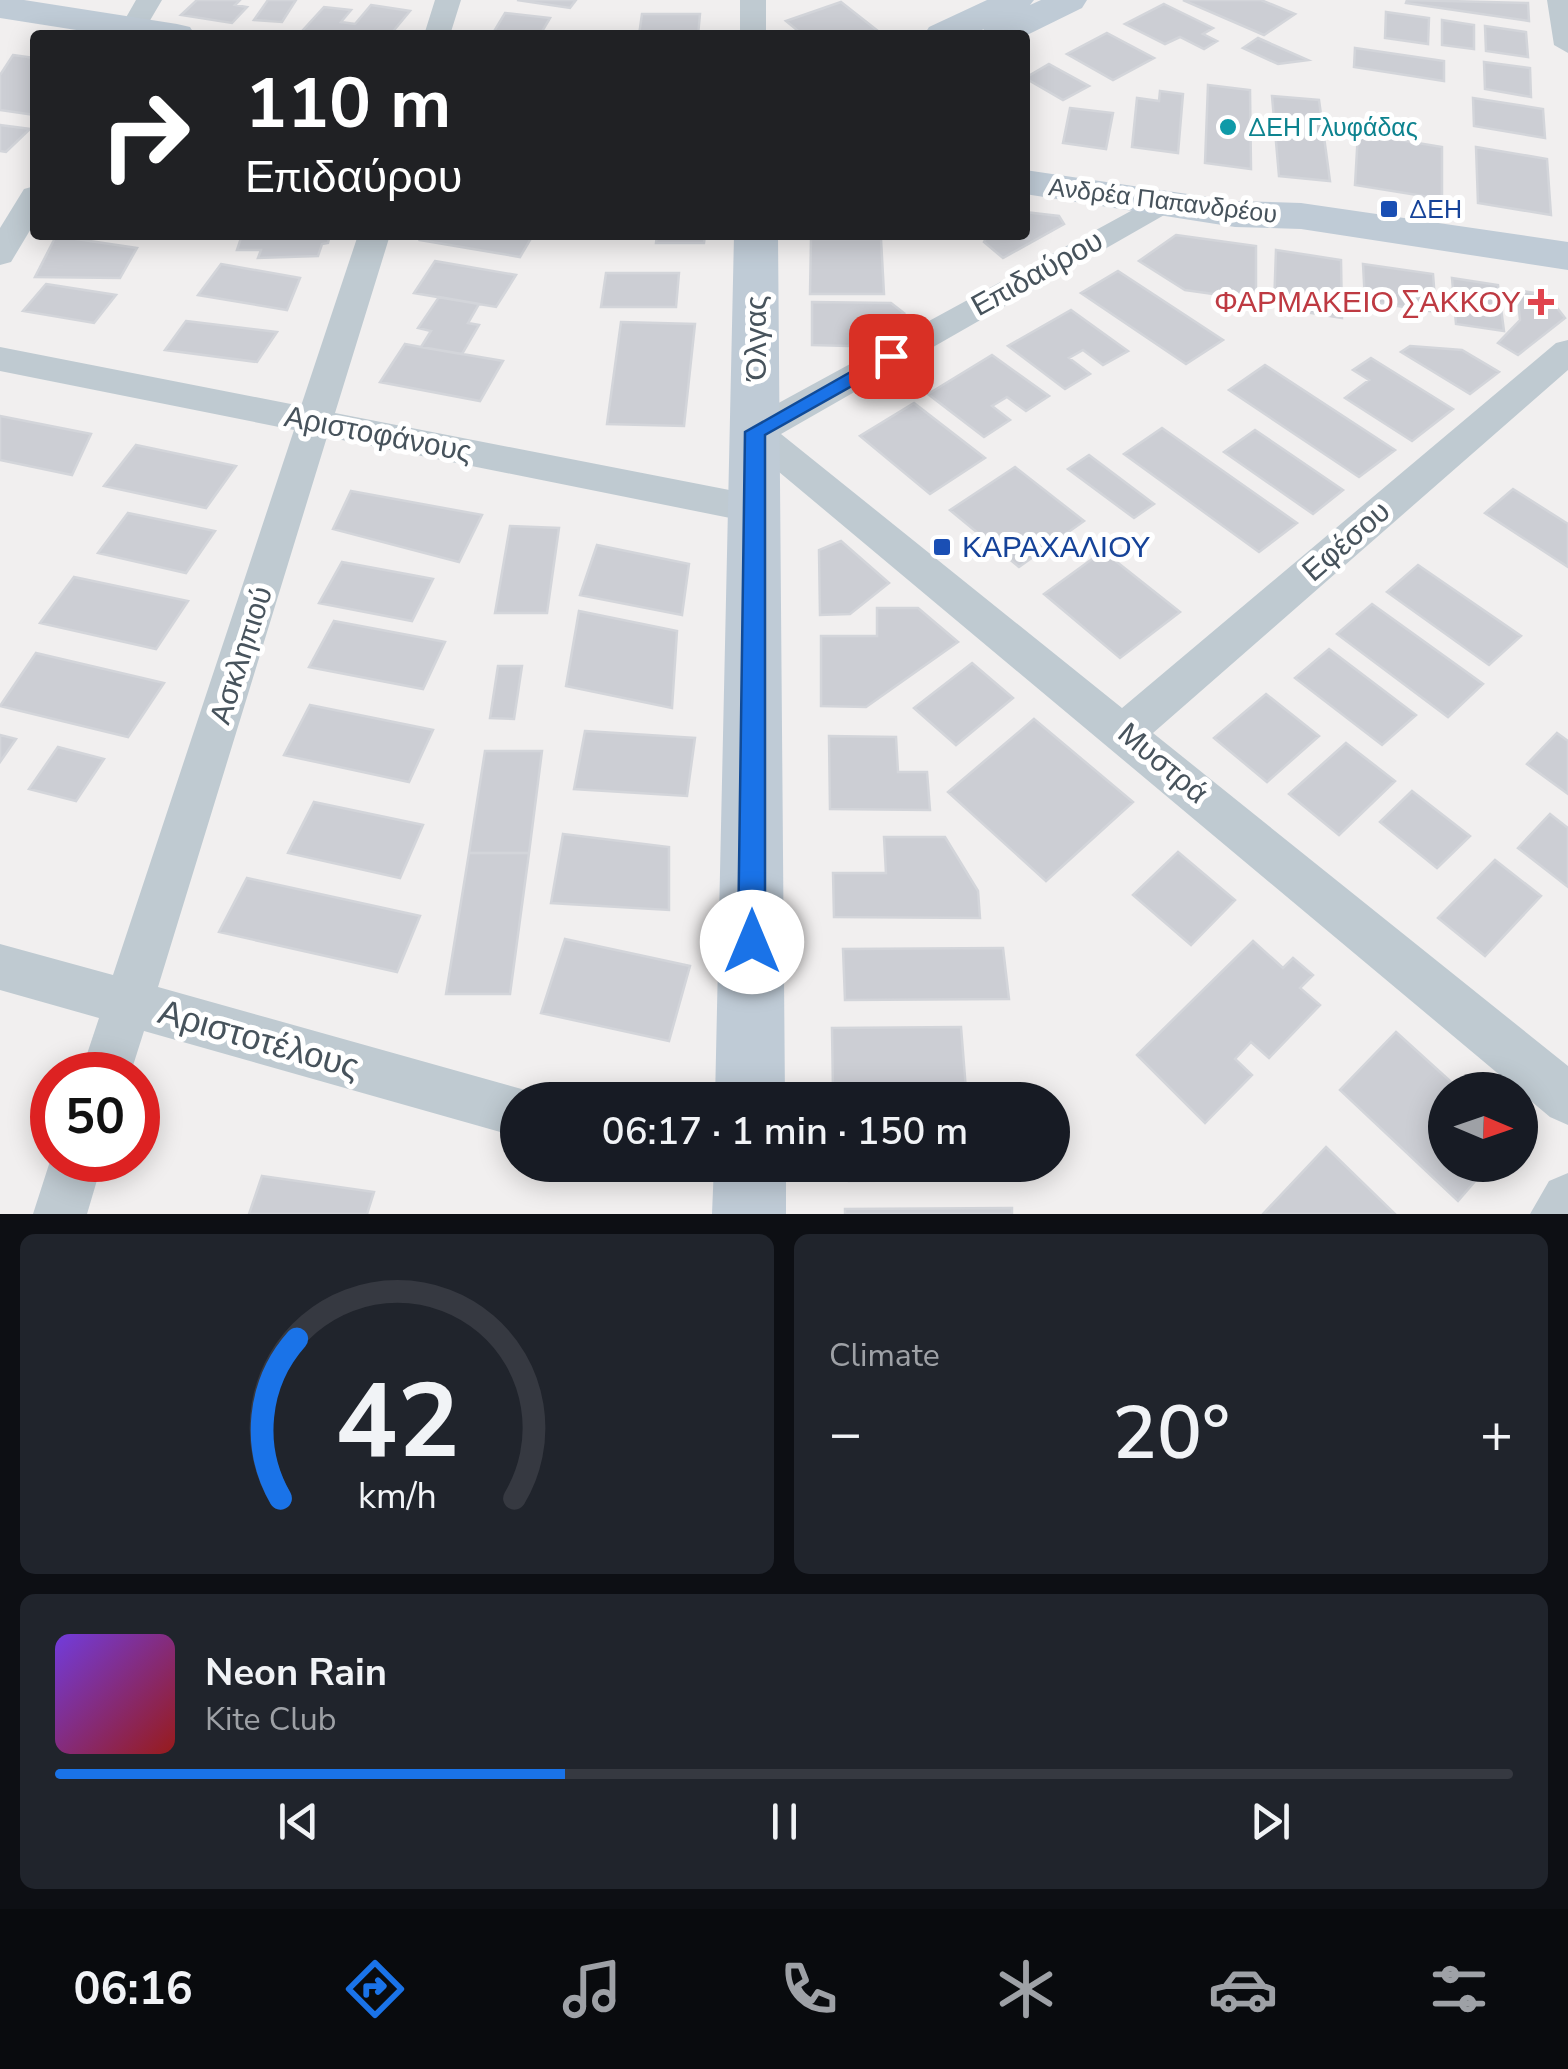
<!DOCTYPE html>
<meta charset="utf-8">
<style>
body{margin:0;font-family:"Nunito Sans",sans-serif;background:#20242c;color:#f1f3f6;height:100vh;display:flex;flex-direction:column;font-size:38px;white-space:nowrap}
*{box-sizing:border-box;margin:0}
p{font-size:32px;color:#9ea1a6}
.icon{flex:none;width:55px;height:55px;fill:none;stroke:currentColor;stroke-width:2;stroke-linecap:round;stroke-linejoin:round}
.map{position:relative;height:1214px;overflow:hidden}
.side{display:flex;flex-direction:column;gap:20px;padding:20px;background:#0d0f14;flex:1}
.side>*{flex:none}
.top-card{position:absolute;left:30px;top:30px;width:1000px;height:210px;border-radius:10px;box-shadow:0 5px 25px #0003;background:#202124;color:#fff;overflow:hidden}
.needle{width:65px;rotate:92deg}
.controls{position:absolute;left:1428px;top:1072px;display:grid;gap:20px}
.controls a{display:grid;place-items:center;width:110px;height:110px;border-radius:50%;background:#171b24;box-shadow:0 5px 25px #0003;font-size:50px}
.speed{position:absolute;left:30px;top:1052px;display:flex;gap:20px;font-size:50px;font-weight:700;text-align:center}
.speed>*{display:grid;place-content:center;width:130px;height:130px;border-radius:50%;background:#171b24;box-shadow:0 5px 25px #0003;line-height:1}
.speed .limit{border:15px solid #d22;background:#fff;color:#111}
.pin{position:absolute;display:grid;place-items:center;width:85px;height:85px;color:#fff;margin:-42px;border-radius:20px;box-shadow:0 5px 15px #0006}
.me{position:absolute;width:110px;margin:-55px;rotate:0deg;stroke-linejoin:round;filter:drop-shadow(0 0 8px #0008)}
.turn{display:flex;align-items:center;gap:35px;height:210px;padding:0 50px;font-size:45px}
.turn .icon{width:130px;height:130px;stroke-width:2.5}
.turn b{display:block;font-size:70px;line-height:85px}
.big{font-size:75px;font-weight:600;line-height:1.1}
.side .widget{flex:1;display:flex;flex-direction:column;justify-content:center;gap:15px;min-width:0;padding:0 35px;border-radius:15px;background:#20242c}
.side .dial{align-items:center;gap:0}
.dial svg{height:260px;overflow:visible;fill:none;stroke:#363941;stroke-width:7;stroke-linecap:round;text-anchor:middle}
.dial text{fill:#f1f3f6;stroke:none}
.song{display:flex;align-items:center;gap:30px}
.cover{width:120px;height:120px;border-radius:15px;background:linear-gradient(135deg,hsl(260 70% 55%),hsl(0 70% 35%))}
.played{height:10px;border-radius:5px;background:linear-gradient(90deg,#1a73e8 35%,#363941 35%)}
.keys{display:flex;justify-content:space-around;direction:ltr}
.heat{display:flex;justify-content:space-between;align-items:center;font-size:55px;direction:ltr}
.side .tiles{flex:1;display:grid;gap:20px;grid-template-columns:1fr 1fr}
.widget:last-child{grid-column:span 2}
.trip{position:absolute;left:500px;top:1082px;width:570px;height:100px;border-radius:50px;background:#171b24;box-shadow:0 5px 25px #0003;font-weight:600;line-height:100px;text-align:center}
.dock{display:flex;height:160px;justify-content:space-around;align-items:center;background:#090b0e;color:#9ea1a6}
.dock .icon{width:70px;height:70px}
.dock .on{color:#1a73e8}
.dock b{font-size:45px;color:#f1f3f6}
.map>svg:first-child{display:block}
.building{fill:#ccced4;stroke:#d3d5da;stroke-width:2.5}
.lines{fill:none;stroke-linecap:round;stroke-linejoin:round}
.street{fill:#bfcad1;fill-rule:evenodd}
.secondary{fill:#bfcbd6;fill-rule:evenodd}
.route{fill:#1a73e8;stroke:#114b97;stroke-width:2.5}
.culture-dot{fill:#0f9aa8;stroke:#fff;stroke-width:4}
.transit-dot{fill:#1a4fb4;stroke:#fff;stroke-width:4}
.health-dot{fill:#e0444e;stroke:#fff;stroke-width:4}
.labels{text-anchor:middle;stroke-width:10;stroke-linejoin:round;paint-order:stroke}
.far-culture-label{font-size:25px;fill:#0d838f;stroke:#fff;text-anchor:start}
.far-street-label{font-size:25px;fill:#47535c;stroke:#fff}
.far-transit-label{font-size:25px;fill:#164399;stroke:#fff;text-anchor:start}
.street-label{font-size:30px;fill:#47535c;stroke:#fff}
.health-label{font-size:30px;fill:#be3a42;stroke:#fff;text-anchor:end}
.transit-label{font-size:30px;fill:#164399;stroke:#fff;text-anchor:start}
.near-street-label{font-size:35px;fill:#47535c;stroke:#fff}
</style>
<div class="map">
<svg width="1568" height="1214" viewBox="0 0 1568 1214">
<rect width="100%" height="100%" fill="#f1efef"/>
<path class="building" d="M197 0H240L235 5 247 7 232 23 181 15Z
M268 0H296L282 22 254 20Z
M517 0H576L570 8Z
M1183 0H1261L1295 14 1264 35Z
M1407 0 1528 3 1529 21 1406 3Z
M841 2 878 31 866 35H803L786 21Z
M1164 4 1213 28 1203 34 1217 41 1204 49 1180 37 1165 44 1125 24Z
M371 5 410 11 390 35H341L303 30 324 7 351 10 341 22 355 24Z
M1386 12 1429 18 1428 44 1385 38Z
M505 13 550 18 540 35 493 33Z
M642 14H700L698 35H639Z
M1442 20 1474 25V49L1442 45Z
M1485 26 1526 32 1528 57 1486 51Z
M1107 33 1154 58 1113 80 1067 54Z
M1258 38 1308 60 1278 64 1243 48Z
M1355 48 1444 61V81L1354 67Z
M13 55 35 58V115L0 110V75Z
M1484 62 1530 68 1531 97 1485 89Z
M1049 64 1089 86 1063 100 1025 78Z
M1208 85 1250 90 1251 169 1205 163Z
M1160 91 1183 94 1178 153 1132 147 1137 98 1159 101Z
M1272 96 1319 100 1330 181 1279 176Z
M1473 98 1543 109 1545 138 1474 126Z
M1070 108 1113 113 1106 149 1063 143Z
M0 125 30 129 6 152 0 151Z
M1358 133 1442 147V199L1355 185Z
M1476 147 1547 159 1551 215 1478 203Z
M1025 212 1059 216 1064 224 1003 258 984 242 988 235H1025Z
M242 235H330L328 243 322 244 318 256 258 258 261 250H237Z
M423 235H533L520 257 420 240Z
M657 235H705L704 243H656Z
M1176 235 1256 246V300L1185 290 1139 261Z
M56 236 137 248 120 278 35 277Z
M811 239H881L884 294H810Z
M1276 250 1341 260 1342 318 1274 307Z
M435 261 516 275 496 307 414 293Z
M221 264 300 278 287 310 198 295Z
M1363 264 1433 274 1436 312 1365 301Z
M1118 271 1223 340 1186 364 1081 293Z
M606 273H679L676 307H601Z
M1452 278 1498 285 1504 331 1456 324Z
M46 284 116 295 94 323 23 311Z
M1517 290 1547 295 1565 318 1518 355 1498 343 1520 320Z
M439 297 479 304 468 323 479 325 462 354 421 347 431 331 418 328Z
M812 302 891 303 904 313 848 346 812 345Z
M1071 310 1128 351 1103 365 1083 350 1069 358 1090 374 1065 389 1008 346Z
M186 321 277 332 257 362 165 350Z
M621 322 695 324 684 426 607 424Z
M405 344 421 347 503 361 480 401 380 382Z
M1410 346 1462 350 1499 372 1470 394 1401 352Z
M992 355 1049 396 1026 411 1007 397 992 406 1010 420 984 437 928 394Z
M1371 358 1453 409 1412 441 1345 398 1369 380 1353 370Z
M1265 365 1395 450 1359 477 1229 390Z
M914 403 985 458 930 494 860 436Z
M0 416 91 434 72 475 0 460Z
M1162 428 1297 523 1259 552 1124 454Z
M1255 430 1343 490 1313 514 1224 452Z
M136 445 236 466 206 508 104 486Z
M1089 455 1154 504 1134 518 1068 469Z
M1015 467 1084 521 1019 567 950 510Z
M1513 489 1568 524V567L1485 513Z
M351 491 482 515 459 562 333 529Z
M128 513 215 531 186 573 98 553Z
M510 526 559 528 547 613H495Z
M841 541 889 583 850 614 820 615 819 550Z
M597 545 689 564 682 615 580 595Z
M1103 551 1180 612 1120 658 1044 594Z
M342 562 433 579 412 621 319 603Z
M1418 565 1521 636 1489 665 1387 592Z
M74 577 188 601 156 649 40 623Z
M1372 604 1483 684 1448 717 1337 634Z
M877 608H918L958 642 866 707 821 706V636H877Z
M579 611 677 631 672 708 566 686Z
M334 621 445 642 423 689 309 667Z
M1329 649 1416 715 1382 745 1295 678Z
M36 653 164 683 128 737 0 706Z
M972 663 1013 698 956 745 914 708Z
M498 666H522L514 719 490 718Z
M1266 694 1319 736 1267 782 1214 738Z
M310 705 433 730 409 782 284 755Z
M1034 719 1133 802 1046 881 948 792Z
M585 731 695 738 687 796 574 789Z
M1557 733 1568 741V794L1527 764Z
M0 735 16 739 0 762Z
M829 736 896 737 898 772H927L930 810 830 809Z
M1346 743 1395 781 1339 835 1289 794Z
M58 747 104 759 76 801 29 789Z
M485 751H542L529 853H469Z
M1412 791 1470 836 1437 868 1380 822Z
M314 802 423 825 400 878 288 853Z
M1550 814 1568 828V887L1518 848Z
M563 834 669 847V910L551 903Z
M884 837H945L978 891 980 918 834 917 833 873H886Z
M1178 852 1235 900 1191 945 1133 895Z
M469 853H529L510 994H446Z
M1495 860 1541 896 1485 956 1438 918Z
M247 878 420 916 397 972 219 932Z
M565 939 690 966 669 1041 541 1013Z
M1253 941 1283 968 1293 958 1313 975 1300 988 1320 1005 1269 1058 1251 1042 1235 1059 1252 1075 1205 1123 1137 1055Z
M1003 948 1009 999 845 1000 843 949Z
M961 1027 966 1090 833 1091 832 1028Z
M1396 1032 1460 1090H1445V1165H1489L1458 1201 1340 1090Z
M1326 1147 1395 1214H1263Z
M848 1165H971L973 1180 849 1181Z
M262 1176 374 1192 367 1214H249Z
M1012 1208V1214H845V1209Z"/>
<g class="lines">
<path class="street" d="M136 0H162L142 34H124L120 28Z
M435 0H461L450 35H424Z
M740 0H766V35H740Z
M1547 0H1568V53L1554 45Z
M35 186V222L11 262 0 265V228L24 189Z
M1162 194 1173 196 1177 203 1173 210 781 434 1122 708 1556 343 1568 340V370L1153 733 1568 1066V1125L1550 1117 742 441 737 432 742 423Z
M358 235H390L335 413 755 495 768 499 774 509 768 519 755 523 327 437 158 987 536 1093 539 1100H518V1137L144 1031 130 1075H80L99 1018 0 990V944L113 975 294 430 0 371V347L301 406Z
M52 1155V1160H103L87 1214H33Z
M1568 1173V1214H1530L1549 1181Z"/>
<path class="secondary" d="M0 0H24L177 24 190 27 195 35H108L0 18Z
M987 0H1034L1030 5 1041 0H1087L1082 8 1025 36 980 35 984 29 971 35H924L929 27Z
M1025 170 1235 201 1301 203 1568 242V270L1301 229 1235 227 1025 194Z
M734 235H778L785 1100H715Z
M714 1165H786V1214H712Z"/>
</g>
<path class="route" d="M891 349 898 351V360L765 435V942L761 952 752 955 742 952 738 942 745 432Z"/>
<circle class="culture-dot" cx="1228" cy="127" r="10"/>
<g class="transit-dot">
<rect x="1379" y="199" width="20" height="20" rx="5"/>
<rect x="932" y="537" width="20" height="20" rx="5"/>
</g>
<path class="health-dot" d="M1536 287h10v10h10v10h-10v10h-10v-10h-10v-10h10z"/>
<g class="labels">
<g class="far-culture-label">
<text x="1248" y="136">ΔΕΗ Γλυφάδας</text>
</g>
<g class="far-street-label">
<text transform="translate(1163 200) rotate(7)" y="9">Ανδρέα Παπανδρέου</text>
</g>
<g class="far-transit-label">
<text x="1409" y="218">ΔΕΗ</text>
</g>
<g class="street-label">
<text transform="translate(1037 273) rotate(-29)" y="10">Επιδαύρου</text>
<text transform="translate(756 338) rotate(-90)" y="10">Όλγας</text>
<text transform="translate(378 434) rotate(11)" y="10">Αριστοφάνους</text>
<text transform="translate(1346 541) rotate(-41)" y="10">Εφέσου</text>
<text transform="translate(241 655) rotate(-72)" y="10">Ασκληπιού</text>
<text transform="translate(1163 763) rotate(40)" y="10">Μυστρά</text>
</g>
<g class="health-label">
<text x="1521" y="312">ΦΑΡΜΑΚΕΙΟ ΣΑΚΚΟΥ</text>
</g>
<g class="transit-label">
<text x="962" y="557">ΚΑΡΑΧΑΛΙΟΥ</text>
</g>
<g class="near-street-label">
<text transform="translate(259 1039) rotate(16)" y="12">Αριστοτέλους</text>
</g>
</g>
</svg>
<div class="controls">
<a><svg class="needle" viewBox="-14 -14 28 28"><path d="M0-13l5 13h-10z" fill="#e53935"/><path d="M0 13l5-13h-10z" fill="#9ea1a6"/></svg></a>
</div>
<div class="speed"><div class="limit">50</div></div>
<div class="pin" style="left:891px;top:356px;background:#d93025"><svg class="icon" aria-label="arrive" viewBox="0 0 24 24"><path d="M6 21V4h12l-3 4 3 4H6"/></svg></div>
<svg class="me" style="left:752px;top:942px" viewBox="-20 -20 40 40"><circle r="19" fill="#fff"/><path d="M0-13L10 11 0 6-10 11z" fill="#1a73e8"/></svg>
<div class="trip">06:17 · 1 min · 150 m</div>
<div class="top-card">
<div class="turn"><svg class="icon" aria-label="right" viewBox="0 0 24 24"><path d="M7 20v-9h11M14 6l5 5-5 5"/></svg><div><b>110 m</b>Επιδαύρου</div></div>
</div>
</div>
<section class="side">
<div class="tiles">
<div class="widget dial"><svg viewBox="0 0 100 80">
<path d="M14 69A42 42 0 1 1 86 69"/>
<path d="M14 69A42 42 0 0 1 19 20" stroke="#1a73e8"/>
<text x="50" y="56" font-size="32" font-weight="700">42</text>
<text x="50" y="72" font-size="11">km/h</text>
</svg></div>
<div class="widget"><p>Climate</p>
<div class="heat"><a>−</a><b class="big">20°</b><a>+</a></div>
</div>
<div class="widget">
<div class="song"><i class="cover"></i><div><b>Neon Rain</b><p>Kite Club</p></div></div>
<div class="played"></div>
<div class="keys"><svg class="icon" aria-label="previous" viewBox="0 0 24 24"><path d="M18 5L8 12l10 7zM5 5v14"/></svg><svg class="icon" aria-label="pause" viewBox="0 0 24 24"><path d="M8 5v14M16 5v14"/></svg><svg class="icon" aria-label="next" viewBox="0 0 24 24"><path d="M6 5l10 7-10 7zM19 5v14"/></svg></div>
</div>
</div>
</section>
<nav class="dock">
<b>06:16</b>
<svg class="icon on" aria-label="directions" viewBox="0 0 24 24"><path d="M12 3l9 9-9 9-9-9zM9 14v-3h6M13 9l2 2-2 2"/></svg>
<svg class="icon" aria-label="music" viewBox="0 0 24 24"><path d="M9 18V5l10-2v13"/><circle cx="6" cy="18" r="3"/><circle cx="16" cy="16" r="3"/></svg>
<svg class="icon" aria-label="phone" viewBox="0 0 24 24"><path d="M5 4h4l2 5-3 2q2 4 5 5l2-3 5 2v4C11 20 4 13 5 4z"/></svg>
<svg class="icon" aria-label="climate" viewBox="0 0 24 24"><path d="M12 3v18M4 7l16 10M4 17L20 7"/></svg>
<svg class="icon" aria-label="car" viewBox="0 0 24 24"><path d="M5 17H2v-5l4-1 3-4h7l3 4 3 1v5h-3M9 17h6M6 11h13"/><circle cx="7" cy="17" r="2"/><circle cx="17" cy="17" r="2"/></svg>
<svg class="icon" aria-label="filters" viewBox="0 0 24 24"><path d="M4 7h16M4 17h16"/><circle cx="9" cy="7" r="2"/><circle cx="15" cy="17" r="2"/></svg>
</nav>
